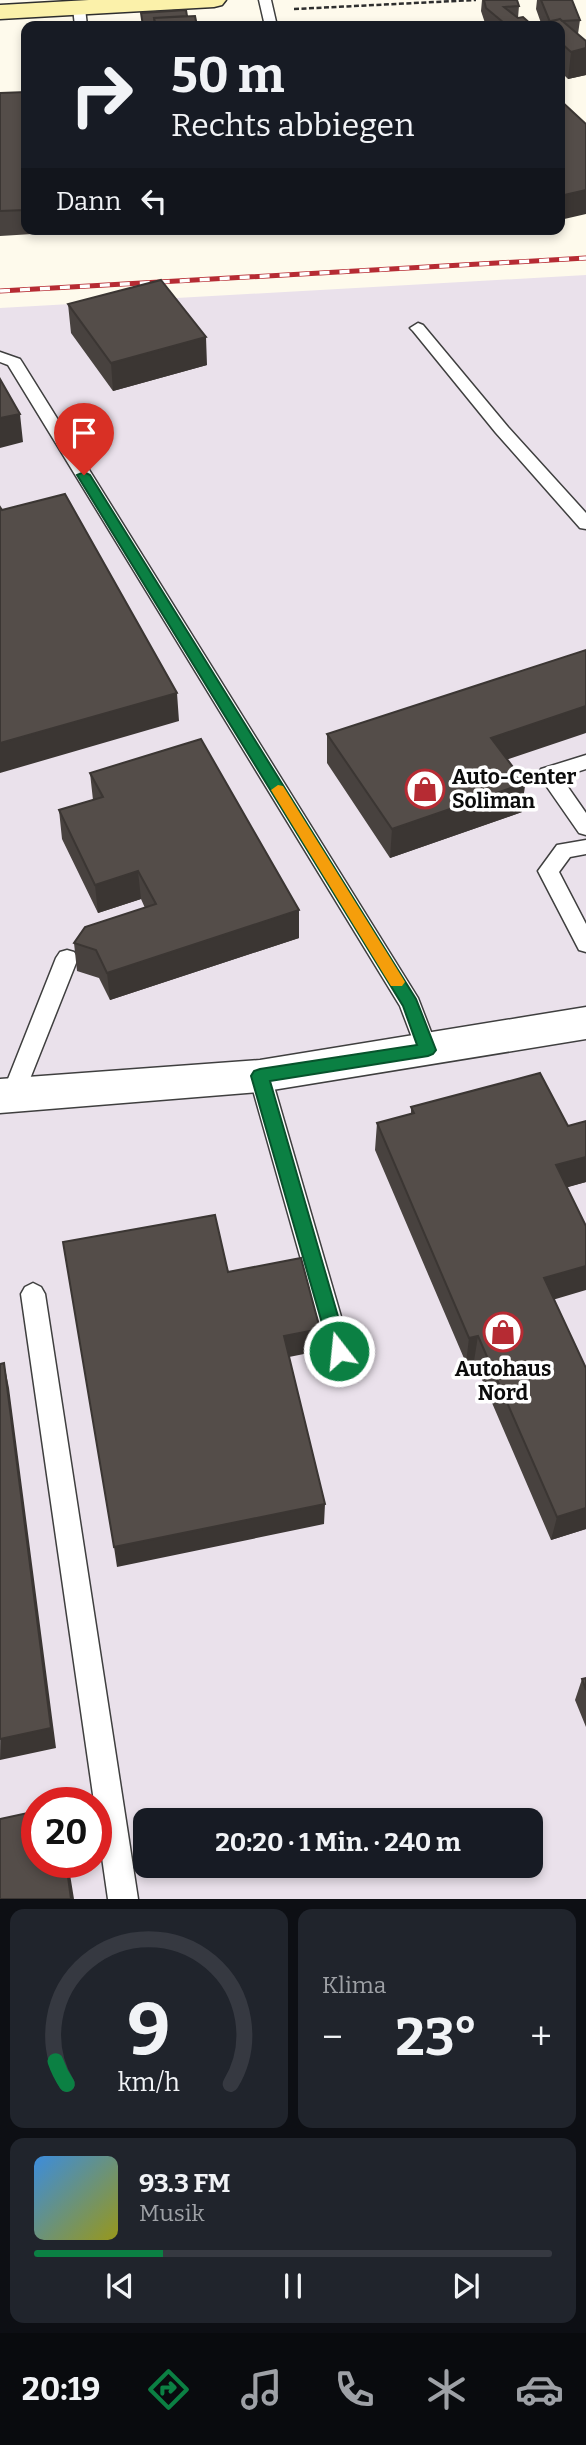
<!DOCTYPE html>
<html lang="de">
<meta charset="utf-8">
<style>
body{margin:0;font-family:Bitter,serif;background:#20242c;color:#f1f3f6;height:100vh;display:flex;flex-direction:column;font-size:26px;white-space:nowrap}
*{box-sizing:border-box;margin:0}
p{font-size:23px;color:#9ea1a6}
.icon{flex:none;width:38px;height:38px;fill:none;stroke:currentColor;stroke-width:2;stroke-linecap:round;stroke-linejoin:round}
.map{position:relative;height:1899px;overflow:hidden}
.panel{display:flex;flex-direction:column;gap:10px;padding:10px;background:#0d0f14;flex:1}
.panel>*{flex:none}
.top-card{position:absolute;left:21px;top:21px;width:544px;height:214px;border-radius:14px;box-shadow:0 4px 10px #0003;background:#171b24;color:#f1f3f6;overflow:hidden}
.speed{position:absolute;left:21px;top:1787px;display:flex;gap:14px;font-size:35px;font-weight:700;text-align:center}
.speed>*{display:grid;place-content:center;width:91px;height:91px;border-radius:50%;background:#171b24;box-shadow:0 4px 10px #0003;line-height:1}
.speed .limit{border:10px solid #d22;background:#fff;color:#111}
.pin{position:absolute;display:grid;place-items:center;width:60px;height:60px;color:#fff;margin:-72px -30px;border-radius:50% 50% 50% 0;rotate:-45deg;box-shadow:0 0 7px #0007}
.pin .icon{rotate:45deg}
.me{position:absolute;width:77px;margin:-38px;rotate:344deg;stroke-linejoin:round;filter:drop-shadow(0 0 5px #0008)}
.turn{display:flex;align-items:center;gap:24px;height:147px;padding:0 35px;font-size:32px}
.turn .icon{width:91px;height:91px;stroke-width:2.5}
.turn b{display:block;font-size:49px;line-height:60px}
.then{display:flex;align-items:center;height:66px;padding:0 35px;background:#0003;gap:14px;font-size:26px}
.big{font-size:52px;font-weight:700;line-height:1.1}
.panel .widget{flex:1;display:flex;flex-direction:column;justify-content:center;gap:10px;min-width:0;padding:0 24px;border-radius:14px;background:#20242c}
.panel .dial{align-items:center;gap:0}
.dial svg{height:182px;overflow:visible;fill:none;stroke:#363941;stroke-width:7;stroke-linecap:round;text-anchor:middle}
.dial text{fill:#f1f3f6;stroke:none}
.song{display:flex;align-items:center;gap:21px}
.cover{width:84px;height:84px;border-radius:10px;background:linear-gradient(135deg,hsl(210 70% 55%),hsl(60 70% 35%))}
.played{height:7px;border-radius:4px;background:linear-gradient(90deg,#0b8043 25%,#363941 25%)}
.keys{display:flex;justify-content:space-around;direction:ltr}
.heat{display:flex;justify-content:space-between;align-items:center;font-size:38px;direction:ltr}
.panel .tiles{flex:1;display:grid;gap:10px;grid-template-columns:1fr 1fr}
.widget:last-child{grid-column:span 2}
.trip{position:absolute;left:133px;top:1808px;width:410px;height:70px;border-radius:14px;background:#171b24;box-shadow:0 4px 10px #0003;font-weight:700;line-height:70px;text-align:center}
.tab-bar{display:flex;height:112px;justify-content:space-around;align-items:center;background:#090b0e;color:#9ea1a6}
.tab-bar .icon{width:49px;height:49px}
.tab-bar .on{color:#0b8043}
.tab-bar b{font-size:32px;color:#f1f3f6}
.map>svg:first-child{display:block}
.industrial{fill:#eae1eb;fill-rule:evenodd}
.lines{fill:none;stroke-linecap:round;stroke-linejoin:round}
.service-casing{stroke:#3f3f3f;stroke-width:3}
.tertiary-casing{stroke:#3f3f3f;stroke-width:3}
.secondary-casing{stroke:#2e2e2e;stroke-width:3}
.path{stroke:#2e2e2e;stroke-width:2.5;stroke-dasharray:5 2.5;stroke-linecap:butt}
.service{fill:#fff;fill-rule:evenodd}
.tertiary{fill:#fff;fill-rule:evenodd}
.secondary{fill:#fbf1aa;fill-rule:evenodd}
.rail-casing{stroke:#b62b33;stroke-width:5}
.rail{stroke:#fff;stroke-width:3.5;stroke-dasharray:10;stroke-linecap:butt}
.wall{fill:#48423f}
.shaded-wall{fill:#3b3633}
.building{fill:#544d49;stroke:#3b3633;stroke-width:2}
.route{fill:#0b8043;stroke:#07532c;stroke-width:2}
.slow{fill:#f59e0b}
.labels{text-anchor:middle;stroke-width:7;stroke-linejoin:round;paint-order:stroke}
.poi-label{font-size:21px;font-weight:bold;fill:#0c0c0c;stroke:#fff;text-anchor:start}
</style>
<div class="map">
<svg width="586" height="1899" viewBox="0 0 586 1899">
<rect width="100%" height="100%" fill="#fefaec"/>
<path class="industrial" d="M586 275V1899H0V308ZM37 1802H96V1862H37ZM145 1820H530V1866H145Z"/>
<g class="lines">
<defs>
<path id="service" d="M259 0H271L277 26H265Z
M79 4 85 8 87 26H75L73 8Z
M418 323 423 325 508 427 586 513V529L580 528 496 433 413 331 410 328Z
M0 352 20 359 22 362 418 998 438 1050 435 1056 427 1059 419 1056 400 1006 8 365 0 362Z
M586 755V769L561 777 586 813V835L579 833 538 774 541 769Z
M586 840V854L570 857 559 872 586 924V952L579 950 538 871 557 845Z
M67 950 74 952 78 958 24 1094 21 1100 13 1103 5 1100 2 1094 56 958 60 952Z
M260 1067 268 1070 271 1076 351 1351 348 1359 339 1362 330 1359 327 1351 249 1076 252 1070Z
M33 1283 41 1287 45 1294 138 1899H108L21 1294 25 1287Z"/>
<path id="tertiary" d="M586 1007V1039L260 1092 0 1113V1079L260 1060Z"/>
<path id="secondary" d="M89 0H226L222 5 214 7 0 19V5Z"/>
</defs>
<use href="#service" class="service-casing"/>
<use href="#tertiary" class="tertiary-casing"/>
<use href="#secondary" class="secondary-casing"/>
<path class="path" d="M294 9 476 0"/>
<use href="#service" class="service"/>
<use href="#tertiary" class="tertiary"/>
<use href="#secondary" class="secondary"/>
<defs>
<path id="rail" d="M0 291 586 258"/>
</defs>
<use href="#rail" class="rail-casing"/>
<use href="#rail" class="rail"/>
</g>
<path class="wall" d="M482 0H517L519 6 518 18 533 26H486L481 11Z
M537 0H572L580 20 578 34 586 41V75L568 79 560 71V26H541V23L536 9Z
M26 92V229H116L0 236V93Z
M68 304 207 365 113 391 71 333Z
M327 734 508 760 525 783 522 812 390 858 327 763Z
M90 773 299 910V938L110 1000 99 978 77 971 74 943 145 908 141 899 98 913 62 839 59 810 93 800Z
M411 1107 568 1126 586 1121V1182L567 1187 554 1299 586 1529 551 1540 474 1361 466 1363 375 1150 377 1123 411 1114Z
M586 1678V1727L575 1700 582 1679Z"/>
<path class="shaded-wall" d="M586 48V75L568 79 571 52Z
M586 190V214L560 220V196Z
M206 337 207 365 113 391 111 363Z
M20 414 23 442 0 448V418Z
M177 693 179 721 0 773V743Z
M586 706V733L488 766 491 738Z
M525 783 522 812 390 858 392 829Z
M138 871 141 899 98 913 95 885Z
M299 910V938L110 1000 107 973Z
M586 1157V1182L551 1192 556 1165Z
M586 1266V1290L539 1304 544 1278Z
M320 1329 319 1351 284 1358V1336Z
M478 1336 474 1361 466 1363 469 1338Z
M4 1363 9 1388 56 1748 0 1760Z
M325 1504 324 1524 117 1567 114 1547Z
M586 1508V1529L551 1540 557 1517Z
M66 1862H68L74 1899H71Z"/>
<path class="building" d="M484 0H517L519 6 504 7 518 18 523 17 533 26H496L495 25 504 23 486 8Z
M541 0H572L580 20 562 21 560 19 550 22Z
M186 10 187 16 154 18 155 26H143L141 13Z
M195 16 197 26H156L154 18Z
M560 19 586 41V48L571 52 560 42V26H544L541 23Z
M26 92V210L0 211V93Z
M560 100 586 124V190L560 196Z
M161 280 206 337 111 363 68 304Z
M0 379 20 414 0 418Z
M65 494 177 693 0 743V507L2 510Z
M586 650V706L491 738 525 783 392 829 327 734Z
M201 739 299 910 107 973 96 950 74 943 85 927 156 904 138 871 95 885 59 810 103 797 90 773Z
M540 1073 568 1126 586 1121V1157L556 1165 586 1226V1266L544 1278 586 1368V1508L557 1517 478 1336 469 1338 377 1123 414 1113 411 1107Z
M215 1215 228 1272 301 1258 320 1329 284 1336 325 1504 114 1547 63 1242Z
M4 1363 51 1728 0 1739V1364Z
M586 1678V1690L582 1679Z
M37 1811V1862H66L71 1899H0V1819Z"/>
<path class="route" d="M84 472 90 475 416 999 436 1050 433 1054 428 1056 270 1081 348 1351 346 1357 339 1360 332 1357 330 1351 251 1076 254 1071 260 1069 417 1045 403 1006 77 475Z"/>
<path class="slow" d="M278 785 283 786 402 977 405 982 402 986H391L271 790Z"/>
<defs>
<symbol id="shop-ring" viewBox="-11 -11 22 22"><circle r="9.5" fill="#fff" stroke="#b62b33" stroke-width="1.5"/><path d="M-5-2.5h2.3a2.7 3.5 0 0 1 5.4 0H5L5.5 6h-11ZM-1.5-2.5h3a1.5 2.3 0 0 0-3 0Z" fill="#b62b33"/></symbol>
</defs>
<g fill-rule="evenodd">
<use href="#shop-ring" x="403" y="767" width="44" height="44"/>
<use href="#shop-ring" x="481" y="1310" width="44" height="44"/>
</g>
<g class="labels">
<g class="poi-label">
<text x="452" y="784">Auto-Center<tspan x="452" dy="24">Soliman</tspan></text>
<text x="503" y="1376" text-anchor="middle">Autohaus<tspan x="503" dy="24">Nord</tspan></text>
</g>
</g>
</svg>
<div class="speed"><div class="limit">20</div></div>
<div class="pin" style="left:84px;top:475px;background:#d93025"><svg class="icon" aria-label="arrive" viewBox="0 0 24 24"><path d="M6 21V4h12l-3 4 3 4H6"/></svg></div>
<svg class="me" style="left:339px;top:1351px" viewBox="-20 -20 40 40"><circle r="17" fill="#0b8043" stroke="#fff" stroke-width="3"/><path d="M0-11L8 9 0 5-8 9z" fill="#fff"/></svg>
<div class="trip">20:20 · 1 Min. · 240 m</div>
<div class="top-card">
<div class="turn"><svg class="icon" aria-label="right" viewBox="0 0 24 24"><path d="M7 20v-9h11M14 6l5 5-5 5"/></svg><div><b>50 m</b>Rechts abbiegen</div></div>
<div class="then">Dann<svg class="icon" aria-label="left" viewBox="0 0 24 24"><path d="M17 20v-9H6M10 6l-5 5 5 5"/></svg></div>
</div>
</div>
<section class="panel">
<div class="tiles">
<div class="widget dial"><svg viewBox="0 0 100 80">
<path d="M14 69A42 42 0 1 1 86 69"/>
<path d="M14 69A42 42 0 0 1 9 59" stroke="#0b8043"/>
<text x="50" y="56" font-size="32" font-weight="700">9</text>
<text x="50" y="72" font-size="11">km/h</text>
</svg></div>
<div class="widget"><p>Klima</p>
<div class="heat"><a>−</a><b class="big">23°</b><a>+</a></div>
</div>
<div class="widget">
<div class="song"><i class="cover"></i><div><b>93.3 FM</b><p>Musik</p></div></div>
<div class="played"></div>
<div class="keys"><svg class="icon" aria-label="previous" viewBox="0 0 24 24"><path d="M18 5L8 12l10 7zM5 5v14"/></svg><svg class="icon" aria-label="pause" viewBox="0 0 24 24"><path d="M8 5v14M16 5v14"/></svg><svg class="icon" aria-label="next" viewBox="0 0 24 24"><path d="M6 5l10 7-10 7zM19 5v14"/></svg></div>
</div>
</div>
</section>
<nav class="tab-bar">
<b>20:19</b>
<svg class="icon on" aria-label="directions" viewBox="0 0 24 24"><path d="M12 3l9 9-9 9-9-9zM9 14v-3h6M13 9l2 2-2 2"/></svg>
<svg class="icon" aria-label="music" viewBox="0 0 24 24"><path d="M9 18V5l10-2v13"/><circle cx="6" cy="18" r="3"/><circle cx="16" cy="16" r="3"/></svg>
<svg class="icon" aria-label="phone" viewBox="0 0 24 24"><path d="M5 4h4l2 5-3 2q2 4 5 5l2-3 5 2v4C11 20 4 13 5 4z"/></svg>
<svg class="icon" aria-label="climate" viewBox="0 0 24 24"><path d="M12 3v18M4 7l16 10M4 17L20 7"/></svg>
<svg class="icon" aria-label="car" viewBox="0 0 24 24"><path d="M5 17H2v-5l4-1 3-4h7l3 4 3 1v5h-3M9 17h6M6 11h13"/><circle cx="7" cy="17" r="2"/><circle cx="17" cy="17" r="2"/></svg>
</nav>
